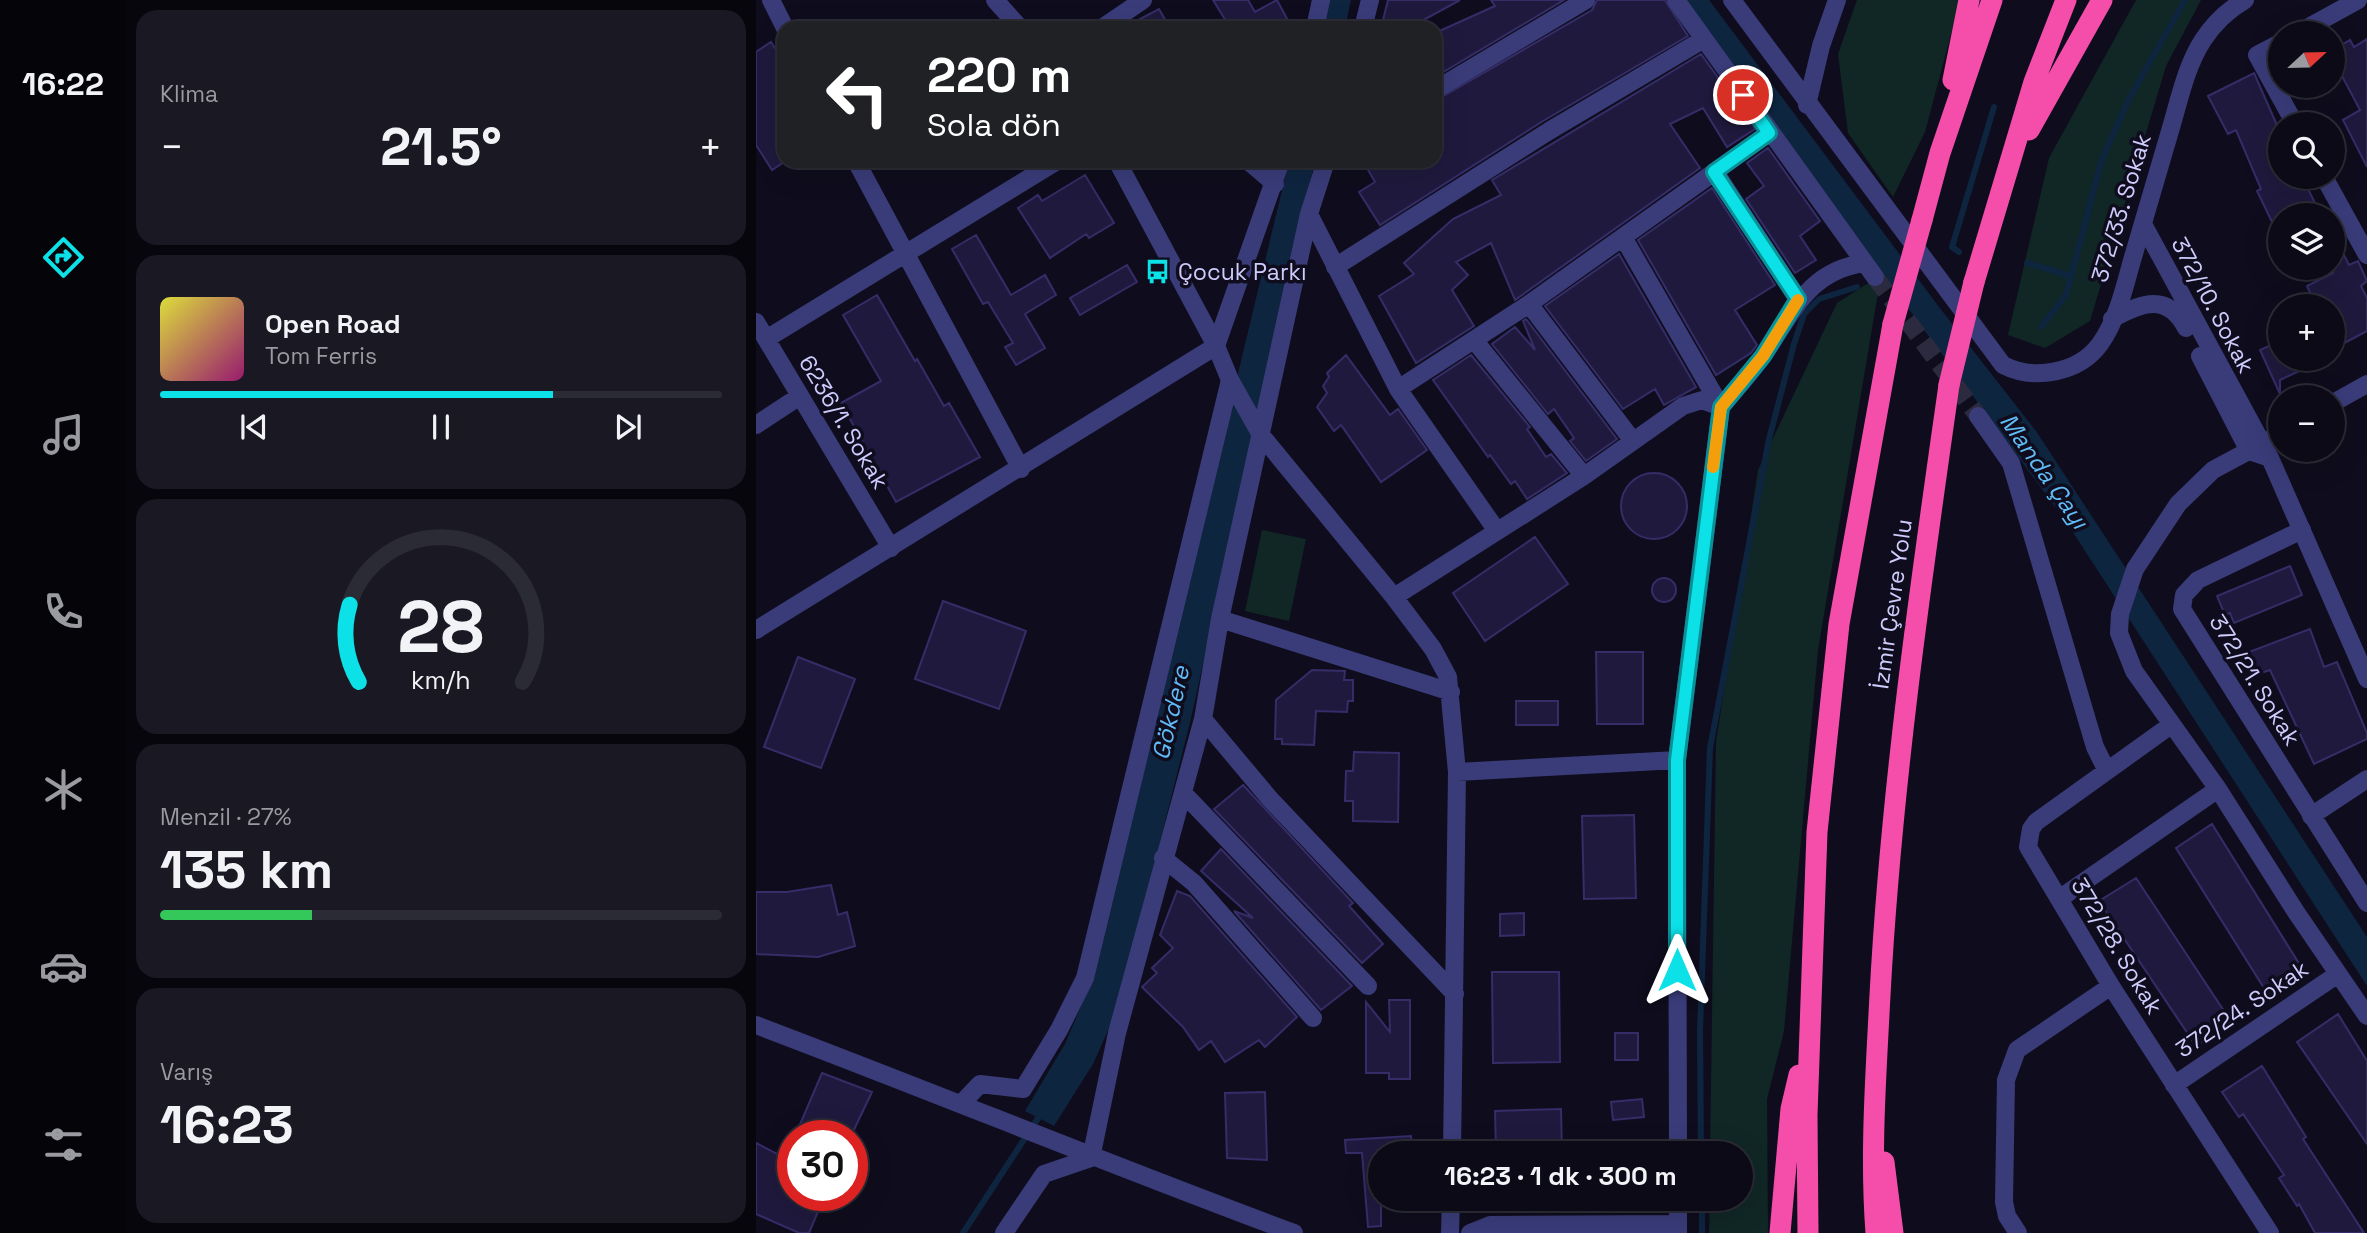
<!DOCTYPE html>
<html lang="tr">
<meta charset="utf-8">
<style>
body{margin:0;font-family:"Space Grotesk",sans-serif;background:#191823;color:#f1f3f6;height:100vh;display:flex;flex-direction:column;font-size:26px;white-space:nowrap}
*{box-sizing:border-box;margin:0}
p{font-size:23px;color:#9a9aa1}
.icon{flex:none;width:38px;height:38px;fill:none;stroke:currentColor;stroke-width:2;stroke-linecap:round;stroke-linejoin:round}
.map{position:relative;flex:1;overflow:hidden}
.sheet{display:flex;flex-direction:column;gap:10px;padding:10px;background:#06060c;width:630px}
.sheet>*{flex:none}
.guide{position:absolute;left:21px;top:21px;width:665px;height:147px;border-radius:21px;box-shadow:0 7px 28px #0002,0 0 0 2px #2b2b35;background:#202124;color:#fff;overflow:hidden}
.needle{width:46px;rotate:68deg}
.buttons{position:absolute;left:1512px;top:21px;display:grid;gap:14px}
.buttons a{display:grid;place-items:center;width:77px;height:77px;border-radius:50%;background:#0b0a16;box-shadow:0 7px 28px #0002,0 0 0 2px #2b2b35;font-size:35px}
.speed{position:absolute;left:21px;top:1120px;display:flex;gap:14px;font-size:35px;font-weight:700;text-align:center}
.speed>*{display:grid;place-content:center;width:91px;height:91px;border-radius:50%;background:#0b0a16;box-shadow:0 7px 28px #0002,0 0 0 2px #2b2b35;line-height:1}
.speed .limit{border:10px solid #d22;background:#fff;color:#111}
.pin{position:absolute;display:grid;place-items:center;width:60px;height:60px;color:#fff;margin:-30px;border:4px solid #fff;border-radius:50%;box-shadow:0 2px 7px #0007}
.me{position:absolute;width:77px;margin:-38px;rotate:0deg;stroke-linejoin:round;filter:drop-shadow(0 0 5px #0008)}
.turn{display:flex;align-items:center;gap:24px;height:147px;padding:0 35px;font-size:32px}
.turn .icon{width:91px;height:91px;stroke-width:2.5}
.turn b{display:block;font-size:49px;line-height:60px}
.big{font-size:52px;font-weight:700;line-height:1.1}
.sheet .widget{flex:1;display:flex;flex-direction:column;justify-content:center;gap:10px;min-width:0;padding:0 24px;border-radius:21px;background:#191823}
.sheet .dial{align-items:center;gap:0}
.dial svg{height:182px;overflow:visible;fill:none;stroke:#2b2b35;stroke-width:7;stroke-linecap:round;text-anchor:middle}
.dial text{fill:#f1f3f6;stroke:none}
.song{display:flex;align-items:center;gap:21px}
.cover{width:84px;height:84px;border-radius:10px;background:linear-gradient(135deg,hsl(60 70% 55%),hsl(320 70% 35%))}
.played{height:7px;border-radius:4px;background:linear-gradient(90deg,#0ce1e8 70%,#2b2b35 70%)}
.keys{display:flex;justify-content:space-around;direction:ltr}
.heat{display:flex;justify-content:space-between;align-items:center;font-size:38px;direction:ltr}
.charge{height:10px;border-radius:5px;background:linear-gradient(90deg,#34c759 27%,#2b2b35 0)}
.trip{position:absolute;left:612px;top:1141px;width:385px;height:70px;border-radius:35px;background:#0b0a16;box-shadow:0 7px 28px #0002,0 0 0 2px #2b2b35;font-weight:700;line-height:70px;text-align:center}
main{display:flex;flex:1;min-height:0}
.dock{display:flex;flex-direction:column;width:126px;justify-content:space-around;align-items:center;background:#040409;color:#9a9aa1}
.dock .icon{width:49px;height:49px}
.dock .current{color:#0ce1e8}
.dock b{font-size:32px;color:#f1f3f6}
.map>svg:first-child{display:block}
.green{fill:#102725}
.water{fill:#0e2540}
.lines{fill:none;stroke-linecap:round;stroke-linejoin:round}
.stream{stroke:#0e2540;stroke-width:6}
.building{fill:#1f1a3d;stroke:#352d68;stroke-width:2}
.minor-tunnel{stroke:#2c2a3e;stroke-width:18;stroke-dasharray:18 9;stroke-linecap:butt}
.minor{stroke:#3a3c7a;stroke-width:18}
.tertiary{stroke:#3a3c7a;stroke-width:18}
.motorway{stroke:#f54eaa;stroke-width:21}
.motorway-bridge{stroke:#f54eaa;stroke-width:21}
.route-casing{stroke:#089297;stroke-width:18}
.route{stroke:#0ce1e8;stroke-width:12}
.slow{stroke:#f59e0b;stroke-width:12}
.labels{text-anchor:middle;stroke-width:7;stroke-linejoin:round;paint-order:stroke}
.street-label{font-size:23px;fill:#ceccfc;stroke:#0f0d1d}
.poi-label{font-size:23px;fill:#ceccfc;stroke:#0f0d1d;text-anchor:start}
.water-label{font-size:24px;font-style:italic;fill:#60bbf6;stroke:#0f0d1d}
</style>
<main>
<nav class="dock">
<b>16:22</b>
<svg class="icon current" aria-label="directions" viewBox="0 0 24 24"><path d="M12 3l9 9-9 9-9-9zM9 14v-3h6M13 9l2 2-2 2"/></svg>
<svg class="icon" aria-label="music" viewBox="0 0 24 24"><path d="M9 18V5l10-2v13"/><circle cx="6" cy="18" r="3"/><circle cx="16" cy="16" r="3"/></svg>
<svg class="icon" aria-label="phone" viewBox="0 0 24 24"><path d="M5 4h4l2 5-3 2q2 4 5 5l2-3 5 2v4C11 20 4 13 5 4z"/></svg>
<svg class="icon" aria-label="climate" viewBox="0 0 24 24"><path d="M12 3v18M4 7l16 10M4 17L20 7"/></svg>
<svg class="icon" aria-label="car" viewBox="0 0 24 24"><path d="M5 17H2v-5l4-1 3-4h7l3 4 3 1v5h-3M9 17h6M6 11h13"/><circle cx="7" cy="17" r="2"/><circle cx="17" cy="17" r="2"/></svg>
<svg class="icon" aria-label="filters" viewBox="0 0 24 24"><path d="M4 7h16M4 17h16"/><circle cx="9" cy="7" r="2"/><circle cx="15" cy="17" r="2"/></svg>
</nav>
<section class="sheet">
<div class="widget"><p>Klima</p>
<div class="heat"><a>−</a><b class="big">21.5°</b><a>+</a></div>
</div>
<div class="widget">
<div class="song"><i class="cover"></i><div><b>Open Road</b><p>Tom Ferris</p></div></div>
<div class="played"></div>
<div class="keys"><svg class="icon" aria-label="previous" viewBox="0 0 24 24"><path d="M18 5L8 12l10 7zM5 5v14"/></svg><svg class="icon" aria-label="pause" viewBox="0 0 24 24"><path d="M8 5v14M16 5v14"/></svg><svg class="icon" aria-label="next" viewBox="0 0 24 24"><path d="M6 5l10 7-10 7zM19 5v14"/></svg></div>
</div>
<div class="widget dial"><svg viewBox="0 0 100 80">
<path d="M14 69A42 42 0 1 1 86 69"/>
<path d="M14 69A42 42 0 0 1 10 35" stroke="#0ce1e8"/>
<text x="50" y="56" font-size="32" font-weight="700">28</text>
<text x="50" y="72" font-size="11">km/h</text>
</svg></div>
<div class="widget"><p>Menzil · 27%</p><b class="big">135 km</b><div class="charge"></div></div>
<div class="widget"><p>Varış</p><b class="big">16:23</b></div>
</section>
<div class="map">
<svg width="1611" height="1233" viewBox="0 0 1611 1233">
<rect width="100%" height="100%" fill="#0f0d1d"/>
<path class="green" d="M1101 0H1204L1169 132 1137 197 1092 133 1082 54Z
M1380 0H1445L1410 66 1334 321 1289 348 1252 335 1293 158Z
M1125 275 1062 650 1028 1031 1011 1099 1012 1233H953L954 1199H985V1153H954L960 742 1002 470 1081 303Z
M506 530 550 539 533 621 489 611Z"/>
<path class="water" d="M571 0H595L589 28H564Z
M924 0H953L1183 307 1280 431 1611 937V986L1311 523Z
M533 161H559L435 718 363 1006 337 1064 298 1126 269 1111 309 1044 337 978Z"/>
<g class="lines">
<path class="stream" d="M1203 252 1196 247 1238 107
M1271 263 1315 276
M1285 327 1310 295 1346 159 1373 99 1429 0
M945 1153 944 1030 954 748 1013 439 1038 344 1048 314 1063 299 1101 287
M946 1199V1233
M207 1233 286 1112"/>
</g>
<path class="building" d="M457 0H492L499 12 521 0 536 28H469L473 26Z
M632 0H704L653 28H625Z
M735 0H808L679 77V33L739 6Z
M841 0H909L932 36 787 121 624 225 603 192 619 182 607 161H679V101L836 10Z
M403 9 414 28H367Z
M1611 39V167L1587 120 1604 110 1585 74 1577 78V50L1594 40 1598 47Z
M15 42 28 62V162L16 170 0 145V52Z
M945 54 999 129 971 147 947 108 914 124 944 168 759 300 735 243 700 262 712 275 696 290 718 326 660 363 623 296 658 274 648 263 697 219 745 195 736 180Z
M1498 73 1524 132V177H1546L1565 215H1524L1516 222 1501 191 1505 189 1480 130 1472 134 1452 96Z
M1012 148 1064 221 1044 236 1060 260 1039 273 990 199 1008 186 991 163Z
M329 175 358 223 333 238 330 234 294 258 262 208 282 195 286 201Z
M956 188 1019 285 979 310 1001 345 995 353 960 375 882 240Z
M1577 233 1593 265 1602 261 1611 281 1605 286 1611 298V331L1577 349V306H1560L1551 286 1577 273Z
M220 235 255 295 289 275 300 295 269 314 289 348 260 365 249 347 257 343 232 302 227 304 196 249Z
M863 254 940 387 908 405 899 389 867 409 789 306Z
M371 265 381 282 324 315 314 298Z
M121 295 159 361 161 359 188 406 193 403 224 457 140 502 85 403 125 381 87 315Z
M770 319 861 439 830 461 814 441 818 438 798 409 792 414 736 344 759 327 779 350 767 321Z
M1524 341V359H1569L1524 380V394L1504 350Z
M590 355 634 415 642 409 671 450 625 482 585 425 578 431 561 407 571 393 567 386 573 377 571 373Z
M715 355 774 427 771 429 790 457 795 454 811 473 771 499 759 481 755 484 734 455 732 457 677 380Z
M865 506a33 33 0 1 1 66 0a33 33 0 1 1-66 0Z
M779 537 812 584 729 641 697 593Z
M1534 566 1546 595 1478 623 1474 613 1469 615 1461 596Z
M896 590a12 12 0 1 1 24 0a12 12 0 1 1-24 0Z
M187 601 270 631 243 709 159 679Z
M1554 629 1568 667 1581 662 1611 733V739L1558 764 1514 670 1502 674 1493 652Z
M840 652H887V724H841Z
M42 657 99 679 65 768 8 747Z
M556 670 589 671 588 680H597V701H592L591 712 560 711 558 745 526 744V739H519L520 700Z
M760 701H802V725H760Z
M598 752 643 753 642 822 597 821V801H589L590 771H597Z
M487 785 597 903 593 906 627 944 606 963 458 809Z
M878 815 880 898 828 899 826 816Z
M1456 824 1549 973 1513 996 1420 848Z
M465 849 596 986 565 1010 478 911 497 918 445 871Z
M1380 878 1476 1023 1440 1046 1343 901Z
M75 885 82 915 91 912 99 946 62 957 0 954V892H31Z
M421 891 434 896 541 1017 509 1047 503 1040 469 1062 455 1041 443 1050 427 1027 386 987 401 973 396 968 417 948 404 935Z
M768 913V935L744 936V914Z
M736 972H803L804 1062 737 1063Z
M633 1000H654V1079H633V1073H610V1002L634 1032Z
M1582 1014 1611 1061V1144L1541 1042Z
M859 1033H882V1060H859Z
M1506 1066 1550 1137 1547 1139 1608 1233H1559L1543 1204 1541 1206 1523 1178 1528 1175 1487 1114 1483 1117 1466 1092Z
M66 1073 116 1092 95 1136H39Z
M509 1092 511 1160 471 1158 469 1093Z
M886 1099 888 1117 857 1120 855 1102Z
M805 1109 806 1153H740L739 1111Z
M655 1136 656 1153H625V1226L612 1227 606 1153H590L589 1140Z
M0 1143 37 1162V1195H69L53 1233H43L0 1214Z"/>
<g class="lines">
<path class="minor-tunnel" d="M1119 277 1222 416"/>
<path class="minor" d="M15 0 29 28
M920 0 1119 277
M607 28 614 0
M1542 33 1602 0
M1524 43 1501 55 1539 124
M679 90 830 0
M100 161 265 469
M492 161 519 184
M959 172 1042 299
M1568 177 1611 255
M553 214 642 389 741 531
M867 237 965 407 921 760 922 1153
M579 267 793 131 948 39
M773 304 877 441
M0 322 135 548
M10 339 301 161
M718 340 828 476
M474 380 505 435 638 597 677 649 692 677 701 772 696 1153
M642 389 773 304 1013 133
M1577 403 1611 384
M1222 416 1255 463 1339 747 1350 769
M0 425 44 396
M1524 434 1457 470 1422 504 1379 569 1364 614 1363 633 1378 671 1462 789 1540 912 1611 1016
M1546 530 1442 580 1428 595 1426 609 1611 903
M638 597 828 476 927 406 946 400 965 407C979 390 996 372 1009 353 1037 312 1053 270 1109 263
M464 619 695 692
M447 719 514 799 699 994
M1415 725 1280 822 1275 829 1272 847 1355 986 1514 1233
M701 772 921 760
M429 795 612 986
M1555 816 1611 779
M407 858 438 883 557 1018
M1303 899 1462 789
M0 1025C180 1093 357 1166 538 1233
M1418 1085 1582 974
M206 1103 224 1084 267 1089 303 1030 329 978 474 380 460 346
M922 1199V1233
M248 1233 288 1174 335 1158 361 1033 447 719 464 619 553 214 570 161
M694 1233 695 1199
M714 1233 734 1225 922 1224
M1262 1233 1251 1216 1248 1202 1250 1080 1261 1050 1355 986"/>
<path class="tertiary" d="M239 0 264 28
M976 0 1247 365C1278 381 1323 373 1344 344 1360 322 1368 290 1375 264 1388 220 1401 175 1414 131 1423 101 1430 66 1447 40 1458 23 1472 10 1489 0
M346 28 387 0
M559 28 565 0
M1051 105 1065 46 1081 0
M361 161 460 346
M1387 224 1514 458 1611 679
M1356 319C1386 302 1412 293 1430 328
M1444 356 1493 451 1514 458
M0 630 460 346 525 161"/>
<path class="motorway" d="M1197 80 1213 0
M1273 130 1346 0
M1166 220 1184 153 1236 0
M1218 282 1278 82 1310 0
M1128 1162 1137 1233
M1024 1233 1035 1109 1043 1075
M1052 1233 1051 1115 1061 832 1083 624 1137 324
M1120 1233C1114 1154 1120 1074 1124 995 1135 790 1164 588 1193 385"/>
<path class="motorway-bridge" d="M1137 324 1166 220
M1193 385 1218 282"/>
</g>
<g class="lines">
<defs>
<path id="route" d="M921 970V760L965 407 1007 356 1042 299 958 172 1013 133 987 95"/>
</defs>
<use href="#route" class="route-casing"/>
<use href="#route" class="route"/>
<path class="slow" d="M957 467 965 407 1007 356 1042 300"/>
</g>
<defs>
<symbol id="bus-bare" viewBox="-9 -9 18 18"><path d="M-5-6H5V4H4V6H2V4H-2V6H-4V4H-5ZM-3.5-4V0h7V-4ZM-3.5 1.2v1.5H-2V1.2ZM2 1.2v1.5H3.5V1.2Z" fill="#0ce1e8" stroke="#0f0d1d" stroke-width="2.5" paint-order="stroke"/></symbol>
</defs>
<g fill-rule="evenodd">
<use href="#bus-bare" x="384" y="254" width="35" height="35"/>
</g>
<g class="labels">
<g class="street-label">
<text transform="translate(1365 208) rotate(-73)" y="8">372/33. Sokak</text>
<text transform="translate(1457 305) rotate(62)" y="8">372/10. Sokak</text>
<text transform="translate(88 422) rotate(59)" y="8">6236/1. Sokak</text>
<text transform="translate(1136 604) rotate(-82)" y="8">İzmir Çevre Yolu</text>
<text transform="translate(1499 680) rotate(58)" y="8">372/21. Sokak</text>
<text transform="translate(1361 946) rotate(59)" y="8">372/28. Sokak</text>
<text transform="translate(1486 1009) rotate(-34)" y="8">372/24. Sokak</text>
</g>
<g class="poi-label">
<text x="422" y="280">Çocuk Parkı</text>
</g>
<g class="water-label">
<text transform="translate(1288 471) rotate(55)" y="8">Manda Çayı</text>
<text transform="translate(415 713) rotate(-77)" y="8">Gökdere</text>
</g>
</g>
</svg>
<div class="buttons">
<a><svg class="needle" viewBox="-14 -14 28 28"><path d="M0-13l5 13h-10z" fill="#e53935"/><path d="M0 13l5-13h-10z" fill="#9a9aa1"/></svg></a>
<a><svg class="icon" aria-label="search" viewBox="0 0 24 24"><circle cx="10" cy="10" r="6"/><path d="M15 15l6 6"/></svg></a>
<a><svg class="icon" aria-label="layers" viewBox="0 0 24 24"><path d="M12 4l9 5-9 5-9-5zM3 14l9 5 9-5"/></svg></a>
<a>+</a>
<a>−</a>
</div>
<div class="speed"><div class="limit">30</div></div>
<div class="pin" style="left:987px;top:95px;background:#d93025"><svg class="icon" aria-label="arrive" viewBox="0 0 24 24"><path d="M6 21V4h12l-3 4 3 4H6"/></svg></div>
<svg class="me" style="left:921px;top:970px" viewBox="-20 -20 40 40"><path d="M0-17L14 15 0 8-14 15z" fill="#0ce1e8" stroke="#fff" stroke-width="4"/></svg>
<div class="trip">16:23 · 1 dk · 300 m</div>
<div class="guide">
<div class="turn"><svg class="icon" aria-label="left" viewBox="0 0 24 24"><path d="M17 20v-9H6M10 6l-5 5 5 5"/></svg><div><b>220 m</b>Sola dön</div></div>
</div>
</div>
</main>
